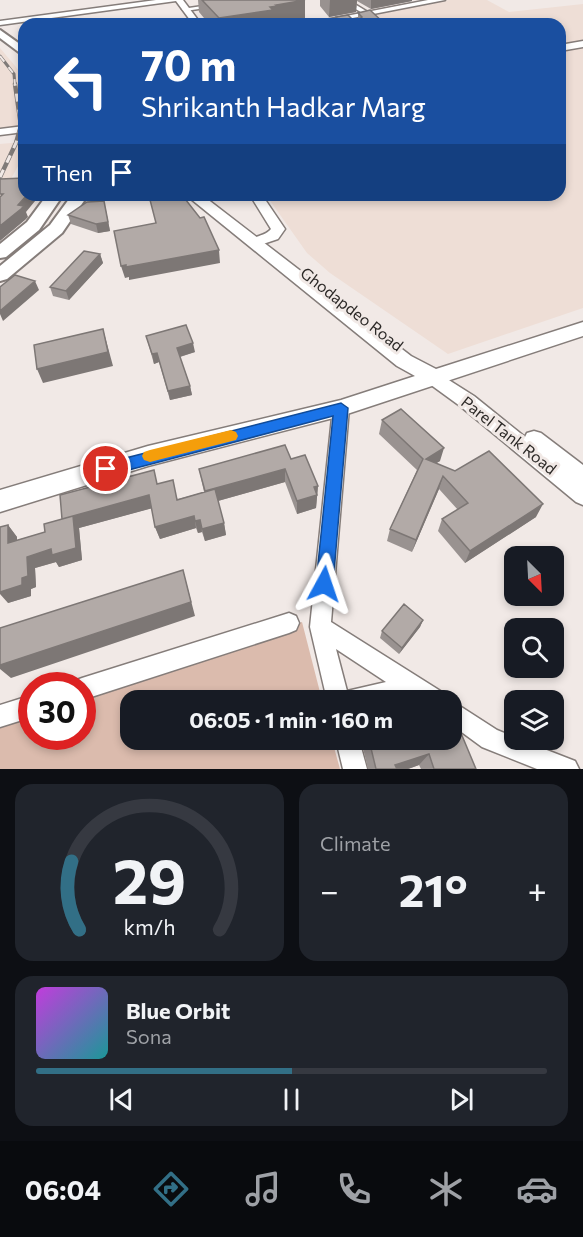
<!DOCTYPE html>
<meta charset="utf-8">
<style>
body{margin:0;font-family:Commissioner,sans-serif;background:#20242c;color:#f1f3f6;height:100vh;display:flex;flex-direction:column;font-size:22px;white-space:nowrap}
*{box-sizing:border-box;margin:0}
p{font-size:20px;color:#9ea1a6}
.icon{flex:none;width:33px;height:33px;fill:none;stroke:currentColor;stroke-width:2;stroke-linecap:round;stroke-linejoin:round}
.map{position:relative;height:769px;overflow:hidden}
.side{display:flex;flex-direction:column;gap:15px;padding:15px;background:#0d0f14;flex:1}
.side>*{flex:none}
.banner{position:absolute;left:18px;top:18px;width:548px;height:183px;border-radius:18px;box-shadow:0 3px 9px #0003;background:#1a4fa0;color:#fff;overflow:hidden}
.needle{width:39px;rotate:156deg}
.fabs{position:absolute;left:504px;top:546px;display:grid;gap:12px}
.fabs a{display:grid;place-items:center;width:60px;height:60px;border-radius:12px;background:#171b24;box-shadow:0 3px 9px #0003;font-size:30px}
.speed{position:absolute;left:18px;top:672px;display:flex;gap:12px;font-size:30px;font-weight:700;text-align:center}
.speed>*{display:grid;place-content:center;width:78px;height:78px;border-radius:50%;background:#171b24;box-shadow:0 3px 9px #0003;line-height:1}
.speed .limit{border:9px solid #d22;background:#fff;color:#111}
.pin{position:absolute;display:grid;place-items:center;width:51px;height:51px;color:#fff;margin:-26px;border:3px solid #fff;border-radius:50%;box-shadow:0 2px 6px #0007}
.me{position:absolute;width:66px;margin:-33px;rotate:5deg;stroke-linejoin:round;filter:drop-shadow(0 0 4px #0008)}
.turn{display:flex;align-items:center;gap:21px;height:126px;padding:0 24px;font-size:27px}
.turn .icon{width:78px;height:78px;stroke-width:2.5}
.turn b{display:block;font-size:42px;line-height:51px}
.then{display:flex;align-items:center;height:57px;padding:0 24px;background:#0003;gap:12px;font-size:22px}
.big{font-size:45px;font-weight:700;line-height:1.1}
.side .tile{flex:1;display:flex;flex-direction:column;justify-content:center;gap:9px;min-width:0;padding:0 21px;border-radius:18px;background:#20242c}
.side .dial{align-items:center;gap:0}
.dial svg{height:156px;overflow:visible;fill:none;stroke:#363941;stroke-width:7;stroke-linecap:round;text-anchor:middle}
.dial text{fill:#f1f3f6;stroke:none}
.song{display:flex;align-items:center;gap:18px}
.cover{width:72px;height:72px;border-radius:9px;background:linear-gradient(135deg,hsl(290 70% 55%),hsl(180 70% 35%))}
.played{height:6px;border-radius:3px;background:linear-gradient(90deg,#326f86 50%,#363941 50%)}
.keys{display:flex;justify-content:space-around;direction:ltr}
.heat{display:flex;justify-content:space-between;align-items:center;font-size:33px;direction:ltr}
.side .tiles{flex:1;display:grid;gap:15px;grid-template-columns:1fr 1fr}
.tile:last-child{grid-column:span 2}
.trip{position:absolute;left:120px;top:690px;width:342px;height:60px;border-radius:18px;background:#171b24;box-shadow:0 3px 9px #0003;font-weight:700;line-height:60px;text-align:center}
.menu{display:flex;height:96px;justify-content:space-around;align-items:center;background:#090b0e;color:#9ea1a6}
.menu .icon{width:42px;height:42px}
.menu .active{color:#326f86}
.menu b{font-size:27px;color:#f1f3f6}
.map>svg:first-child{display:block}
.built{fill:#eeded6}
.green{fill:#dbbbad}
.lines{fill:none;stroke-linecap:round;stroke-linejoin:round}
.minor-casing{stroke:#857d7a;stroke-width:3}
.tertiary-casing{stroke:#857d7a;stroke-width:3}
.secondary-casing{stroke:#857d7a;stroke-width:3}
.primary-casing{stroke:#857d7a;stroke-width:4}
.minor{fill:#fff;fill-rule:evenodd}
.tertiary{fill:#fff;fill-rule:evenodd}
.secondary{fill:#fff;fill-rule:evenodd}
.primary{fill:#fff;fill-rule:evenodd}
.rail-far1-casing{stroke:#807b79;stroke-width:3}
.rail-casing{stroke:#807b79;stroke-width:4.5}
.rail-far1{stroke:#f1e9e6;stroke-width:2;stroke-dasharray:7;stroke-linecap:butt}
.rail{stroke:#f1e9e6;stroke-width:3;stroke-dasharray:8;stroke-linecap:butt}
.wall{fill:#999290}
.shaded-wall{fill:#7d7775}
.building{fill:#b2aaa7;stroke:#7d7775;stroke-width:1.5}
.route{fill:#1a73e8;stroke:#114b97;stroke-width:1.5}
.slow{fill:#f59e0b}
.labels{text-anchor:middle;stroke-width:6;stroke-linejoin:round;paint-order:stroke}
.street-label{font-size:16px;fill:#2c2927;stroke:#f1e9e6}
</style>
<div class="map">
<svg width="583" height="769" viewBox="0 0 583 769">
<rect width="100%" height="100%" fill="#f1e9e6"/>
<path class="built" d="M449 0H487L509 12 583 4V40L560 44V24H388L375 14Z
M583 46V308L448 354 330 273 307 253 266 195H560V50Z
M0 48 21 73 24 85V126L0 128Z
M23 142 18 166 0 199V144Z"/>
<path class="green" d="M302 622 322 700H130V740H332L340 769H0V720L31 710 32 736H82L83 693Z"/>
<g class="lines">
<defs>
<path id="minor" d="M243 0H261L185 11 182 9Z
M340 0H348L371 14 366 15Z
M341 402 346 404 349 408 331 622 442 692 445 700H327L310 627 333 408 336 404ZM336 649 386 682 347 691Z
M289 613 296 616 299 623 296 630 289 633 82 700V686H73L74 681 82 678Z
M32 695V717L0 727V705Z
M452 701 497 730 514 737V740H521L575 761 579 769H537L482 747 452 725Z
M336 740H359L367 769H343Z"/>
<path id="tertiary" d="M156 0H183L201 24H193L176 1 0 25V21Z
M428 0H445L322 24H305Z
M583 41V47L560 51V45Z
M24 126V132L0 135V129Z
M250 195H262L285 229 278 239 254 247 247 243C253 235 265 237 271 229Z
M433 370 474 396 525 437 527 433 534 431 541 433 583 465V505L576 502 460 406 427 382 424 377 427 372Z"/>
<path id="secondary" d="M186 195H202L411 356 436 369 583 322V336L341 416 148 466 0 512V490L148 446 341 400 415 376 397 366Z"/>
<path id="primary" d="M0 30 24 47V56L0 38Z
M47 195H63L39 230 6 257 0 258V244L27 222Z
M72 195H88L62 233 7 279 0 281V266L50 225Z"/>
</defs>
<use href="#minor" class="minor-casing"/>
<use href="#tertiary" class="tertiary-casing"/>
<use href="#secondary" class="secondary-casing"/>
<use href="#primary" class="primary-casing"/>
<use href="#minor" class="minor"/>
<use href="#tertiary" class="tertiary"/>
<use href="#secondary" class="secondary"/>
<use href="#primary" class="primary"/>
<defs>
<path id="rail-far1" d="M0 56 14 74 15 85"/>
<path id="rail" d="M0 177 16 143 21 126 15 84"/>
</defs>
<use href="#rail-far1" class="rail-far1-casing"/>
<use href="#rail" class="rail-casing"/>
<use href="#rail-far1" class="rail-far1"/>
<use href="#rail" class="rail"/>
</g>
<path class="wall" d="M198 0H305V18L278 22V24H209L199 12Z
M320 0H412V1L371 9 357 1 356 12 329 17 320 6Z
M358 13 385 24H335L336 17 358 19Z
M106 210 110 231 98 233 71 224 68 215Z
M100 254 103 263 69 300 53 296 50 287Z
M146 336 195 352 180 357 190 386 192 395 170 400 159 362 154 364Z
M382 420 440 461 436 463 536 517 465 563 438 531 442 519 458 510 439 489 412 552 387 541 390 529 417 470 379 434Z
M291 459 318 486 316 508 297 514 285 482 218 501 224 523 226 535 205 541 202 532 198 533 196 528 160 539 155 527 152 508 79 528 82 560 59 567 56 562 35 568 36 587 31 589V596L8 603V525L17 537V540L45 532 62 519 158 484 178 499 204 492 199 469Z
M423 620 420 627 399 654 380 638 382 631Z
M361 740H452L476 769H421L419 765 408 769H368Z"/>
<path class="shaded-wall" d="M305 0V18L278 22V24H219V18L270 7 276 5Z
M330 0H357L356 12 329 17Z
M371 0H412V1L371 9Z
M27 195H40L26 212 28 217 25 220 0 241V226Z
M104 201 110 231 98 233 96 224Z
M219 250 220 263 129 280V277L125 278 121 266Z
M100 254 103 263 69 300 66 291Z
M35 281 39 290 3 321 0 314V311Z
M103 329 113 366 43 383 37 369Z
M193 343 195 352 179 357 177 348Z
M157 353 159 362 154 364 152 354Z
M190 386 192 395 170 400 168 391Z
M444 448 440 461 422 472 426 459Z
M285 469V482L207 504 205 491Z
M443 476 439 489 412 552 416 540Z
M318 486 316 508 297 514V501L314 487Z
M149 495 153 508 79 528 82 560 59 567 56 562 35 568 36 587 31 589V596L8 603 0 594V592L22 578 27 557 51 549 62 519Z
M543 504 536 517 465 563 470 551Z
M194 516 196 528 160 539 155 527Z
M200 520 202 532 198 533 195 521Z
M224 523 226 535 205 541 202 529Z
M8 525 17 537V554L8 543Z
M183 570 195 616 11 678 0 669V665Z
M423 620 420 627 399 654 402 648Z
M429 754 419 765 408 769H393L395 765Z"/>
<path class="building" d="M202 0H305L276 5 278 6 270 7 273 10 219 18Z
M370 10 385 24H342L336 17 348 15 352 19H360L362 17 358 13Z
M24 178V195H27L18 205 24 206 21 209 0 226V197L3 194H0V179Z
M182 195 200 218 204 217 219 250 126 267V265L121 266 114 231 156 223 149 196Z
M104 201 108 222 96 224 68 215 87 202Z
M84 251 100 254 66 291 50 287Z
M15 275 35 281 0 311V287Z
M186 325 193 343 177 348 190 386 168 391 157 353 152 354 146 336Z
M103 329 108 352 37 369 34 345Z
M401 409 444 448 426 459 455 471 489 451 543 504 470 551 442 519 468 503 443 476 416 540 390 529 423 459 382 420Z
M285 445 291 459 305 455 318 486 314 487 317 495 297 501 285 469 205 491 199 469Z
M154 470 157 484 173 480 177 500 215 489 224 523 202 529 200 520 195 521 194 516 155 527 149 495 62 519 60 495Z
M73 516 76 548 52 555 51 549 27 557 28 576 22 578V585L0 592V527L8 525V543L45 532 44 524Z
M183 570 191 602 0 665V628Z
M404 604 423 620 402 648 382 631Z
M458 726 476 769H434L429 754 395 765 397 769H376L369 740H452V728Z"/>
<path class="route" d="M341 403 348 408 333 584 331 590 324 592 318 590 316 584 333 416 106 476 100 474 98 469 100 465 106 463Z"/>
<path class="slow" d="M231 430 236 432 238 436 236 440 150 462 144 460 142 456 144 452 150 450Z"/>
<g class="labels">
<g class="street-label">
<text transform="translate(352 309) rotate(38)" y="6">Ghodapdeo Road</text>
<text transform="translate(509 435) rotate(38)" y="6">Parel Tank Road</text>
</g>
</g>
</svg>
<div class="fabs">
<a><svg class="needle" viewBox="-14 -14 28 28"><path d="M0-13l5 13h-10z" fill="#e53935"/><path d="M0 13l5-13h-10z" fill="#9ea1a6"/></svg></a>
<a><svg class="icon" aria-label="search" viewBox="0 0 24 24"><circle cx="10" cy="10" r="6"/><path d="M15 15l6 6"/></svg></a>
<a><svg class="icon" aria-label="layers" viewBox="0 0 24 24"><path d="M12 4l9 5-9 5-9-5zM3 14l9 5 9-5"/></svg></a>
</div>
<div class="speed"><div class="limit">30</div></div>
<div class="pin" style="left:106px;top:469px;background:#d93025"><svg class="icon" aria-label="arrive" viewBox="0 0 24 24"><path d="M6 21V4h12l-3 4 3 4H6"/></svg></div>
<svg class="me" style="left:324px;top:584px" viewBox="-20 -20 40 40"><path d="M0-17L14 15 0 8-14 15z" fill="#1a73e8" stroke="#fff" stroke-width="4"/></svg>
<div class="trip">06:05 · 1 min · 160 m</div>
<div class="banner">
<div class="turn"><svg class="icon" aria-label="left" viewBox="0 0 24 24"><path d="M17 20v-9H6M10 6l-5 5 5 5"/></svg><div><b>70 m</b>Shrikanth Hadkar Marg</div></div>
<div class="then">Then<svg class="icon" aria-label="arrive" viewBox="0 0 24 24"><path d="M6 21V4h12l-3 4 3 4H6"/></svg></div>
</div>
</div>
<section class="side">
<div class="tiles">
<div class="tile dial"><svg viewBox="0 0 100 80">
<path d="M14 69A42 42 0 1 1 86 69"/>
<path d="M14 69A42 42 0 0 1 10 34" stroke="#326f86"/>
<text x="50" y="56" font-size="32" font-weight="700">29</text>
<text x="50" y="72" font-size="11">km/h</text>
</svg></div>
<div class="tile"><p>Climate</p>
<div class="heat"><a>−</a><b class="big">21°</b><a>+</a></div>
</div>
<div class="tile">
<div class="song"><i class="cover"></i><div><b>Blue Orbit</b><p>Sona</p></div></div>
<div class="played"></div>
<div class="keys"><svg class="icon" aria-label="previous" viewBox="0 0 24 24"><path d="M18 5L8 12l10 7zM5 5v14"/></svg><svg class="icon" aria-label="pause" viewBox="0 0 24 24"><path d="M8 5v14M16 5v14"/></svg><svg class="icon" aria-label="next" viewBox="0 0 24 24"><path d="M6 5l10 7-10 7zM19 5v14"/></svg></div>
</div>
</div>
</section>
<nav class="menu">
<b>06:04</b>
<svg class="icon active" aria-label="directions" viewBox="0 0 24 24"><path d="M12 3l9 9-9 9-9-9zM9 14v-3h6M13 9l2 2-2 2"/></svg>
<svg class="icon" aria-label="music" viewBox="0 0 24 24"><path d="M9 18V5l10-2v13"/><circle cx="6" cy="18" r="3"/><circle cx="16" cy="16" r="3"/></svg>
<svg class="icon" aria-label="phone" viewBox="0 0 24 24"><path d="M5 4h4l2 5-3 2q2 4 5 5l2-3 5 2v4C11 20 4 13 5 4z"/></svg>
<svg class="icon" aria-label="climate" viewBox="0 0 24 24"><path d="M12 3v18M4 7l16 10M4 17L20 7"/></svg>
<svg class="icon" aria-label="car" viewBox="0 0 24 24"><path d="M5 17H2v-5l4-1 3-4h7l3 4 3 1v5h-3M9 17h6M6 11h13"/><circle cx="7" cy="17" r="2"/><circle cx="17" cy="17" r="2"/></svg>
</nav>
